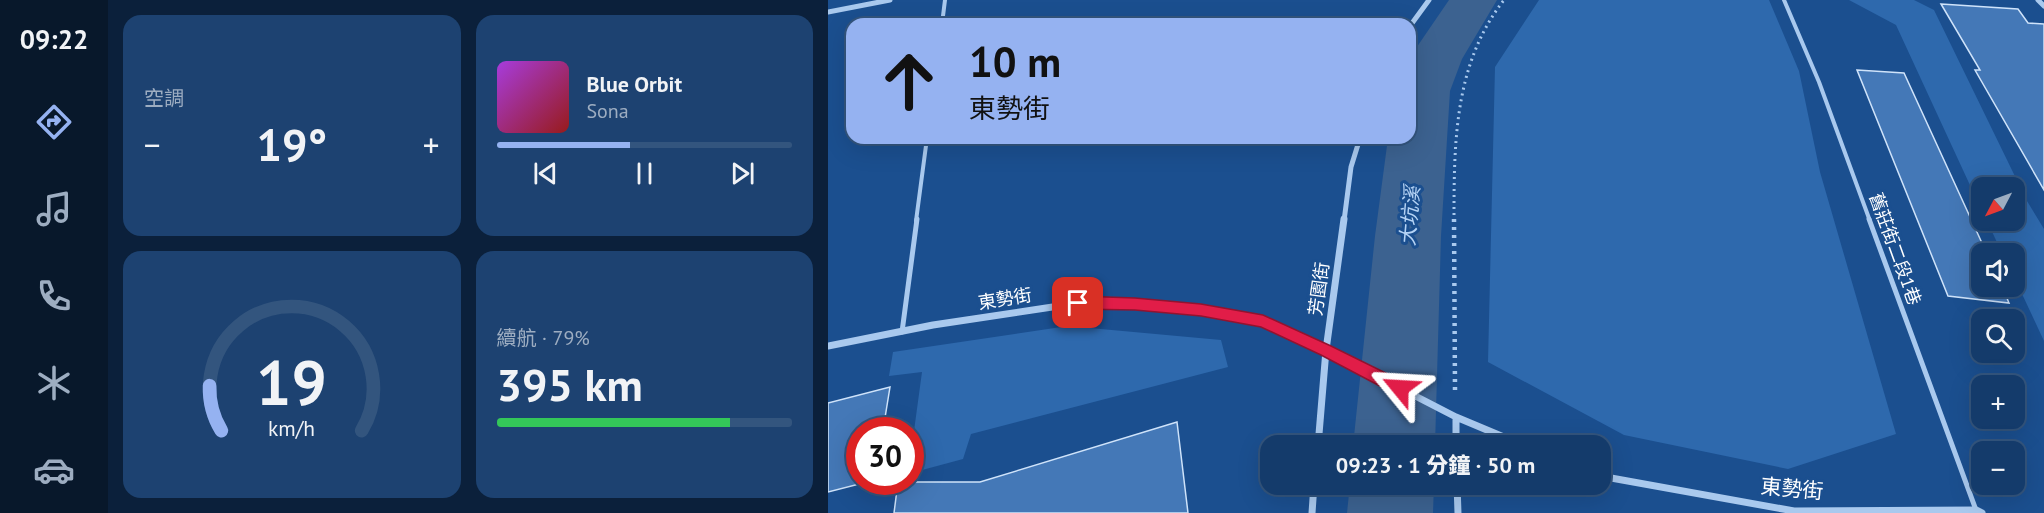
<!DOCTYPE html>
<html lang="zh-TW">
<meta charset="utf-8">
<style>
body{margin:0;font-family:"PT Sans","Noto Sans TC",sans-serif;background:#1d4271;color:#f1f3f6;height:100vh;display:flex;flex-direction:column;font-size:22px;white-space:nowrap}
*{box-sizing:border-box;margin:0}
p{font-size:20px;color:#9dadc1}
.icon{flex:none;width:33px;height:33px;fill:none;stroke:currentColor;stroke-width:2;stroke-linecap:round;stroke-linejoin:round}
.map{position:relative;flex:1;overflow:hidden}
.sheet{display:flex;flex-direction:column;gap:15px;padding:15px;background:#0b203b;width:720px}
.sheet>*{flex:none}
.banner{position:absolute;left:18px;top:18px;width:570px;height:126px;border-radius:18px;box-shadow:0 6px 24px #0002,0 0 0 2px #33557e;background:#95b2f1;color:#111;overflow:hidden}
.needle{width:39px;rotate:229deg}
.buttons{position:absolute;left:1143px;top:177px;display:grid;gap:12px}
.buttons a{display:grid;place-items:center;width:54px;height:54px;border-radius:12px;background:#143b6b;box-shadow:0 6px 24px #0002,0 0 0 2px #33557e;font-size:30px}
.speed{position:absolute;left:18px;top:417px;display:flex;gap:12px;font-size:30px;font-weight:700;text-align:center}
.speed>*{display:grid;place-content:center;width:78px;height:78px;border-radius:50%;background:#143b6b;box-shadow:0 6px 24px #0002,0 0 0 2px #33557e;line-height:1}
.speed .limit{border:9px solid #d22;background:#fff;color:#111}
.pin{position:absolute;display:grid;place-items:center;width:51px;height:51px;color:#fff;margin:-26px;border-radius:12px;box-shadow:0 3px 9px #0006}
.me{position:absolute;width:66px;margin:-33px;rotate:297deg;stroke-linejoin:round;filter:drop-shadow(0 0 4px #0008)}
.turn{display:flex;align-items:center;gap:21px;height:126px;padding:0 24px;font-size:27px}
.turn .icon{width:78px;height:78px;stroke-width:2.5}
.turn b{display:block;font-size:42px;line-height:51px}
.big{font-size:45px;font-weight:800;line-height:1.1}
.sheet .card{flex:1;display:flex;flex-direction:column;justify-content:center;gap:9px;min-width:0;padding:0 21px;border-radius:18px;background:#1d4271}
.sheet .dial{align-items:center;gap:0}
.dial svg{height:156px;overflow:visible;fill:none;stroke:#33557e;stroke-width:7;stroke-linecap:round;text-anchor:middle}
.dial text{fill:#f1f3f6;stroke:none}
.song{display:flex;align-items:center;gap:18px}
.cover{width:72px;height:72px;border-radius:9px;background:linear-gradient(135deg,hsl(280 70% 55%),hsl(0 70% 35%))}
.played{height:6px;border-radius:3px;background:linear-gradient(90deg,#95b2f1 45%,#33557e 45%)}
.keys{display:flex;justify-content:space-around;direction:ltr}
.heat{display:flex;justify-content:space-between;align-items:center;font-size:33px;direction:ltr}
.charge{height:9px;border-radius:4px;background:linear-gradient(90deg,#34c759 79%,#33557e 0)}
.sheet .tiles{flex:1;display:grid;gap:15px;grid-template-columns:repeat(2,1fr)}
.trip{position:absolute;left:432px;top:435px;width:351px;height:60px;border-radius:18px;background:#143b6b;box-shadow:0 6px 24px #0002,0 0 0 2px #33557e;font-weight:800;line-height:60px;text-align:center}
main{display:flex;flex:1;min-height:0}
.menu{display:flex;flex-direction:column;width:108px;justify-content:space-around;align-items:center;background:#08182b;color:#9dadc1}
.menu .icon{width:42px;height:42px}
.menu .on{color:#95b2f1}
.menu b{font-size:27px;color:#f1f3f6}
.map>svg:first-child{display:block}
.green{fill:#2e69ad}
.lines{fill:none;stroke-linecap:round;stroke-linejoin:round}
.river{fill:#3c6290;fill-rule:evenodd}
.building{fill:#4478b7;stroke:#cfe3fa;stroke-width:1.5}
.path-far1{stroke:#a9c9ee;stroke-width:3;stroke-dasharray:2 4;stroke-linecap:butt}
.path{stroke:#a9c9ee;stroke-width:4.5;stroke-dasharray:3 5;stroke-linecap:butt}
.service-far1{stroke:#a9c9ee;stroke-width:4}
.service{stroke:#a9c9ee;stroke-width:5}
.minor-far1{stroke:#a9c9ee;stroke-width:5}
.minor{stroke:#a9c9ee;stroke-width:7}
.route{fill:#e11d48;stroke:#92132f;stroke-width:1.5}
.labels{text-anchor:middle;stroke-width:6;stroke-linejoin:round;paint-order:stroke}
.street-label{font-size:18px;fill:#fff;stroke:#1b4f8f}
.water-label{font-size:20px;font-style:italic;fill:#b5d3f5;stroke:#1b4f8f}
.near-street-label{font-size:21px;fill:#fff;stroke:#1b4f8f}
</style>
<main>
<nav class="menu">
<b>09:22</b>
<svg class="icon on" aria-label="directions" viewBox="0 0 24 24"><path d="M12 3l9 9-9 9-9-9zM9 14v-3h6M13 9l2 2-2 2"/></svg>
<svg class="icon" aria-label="music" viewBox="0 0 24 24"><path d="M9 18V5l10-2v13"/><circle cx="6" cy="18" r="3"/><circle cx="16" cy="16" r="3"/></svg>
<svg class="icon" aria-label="phone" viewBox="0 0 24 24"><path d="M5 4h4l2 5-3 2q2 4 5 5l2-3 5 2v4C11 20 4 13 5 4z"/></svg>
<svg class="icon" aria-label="climate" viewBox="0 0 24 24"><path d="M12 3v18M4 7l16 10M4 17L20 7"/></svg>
<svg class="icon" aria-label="car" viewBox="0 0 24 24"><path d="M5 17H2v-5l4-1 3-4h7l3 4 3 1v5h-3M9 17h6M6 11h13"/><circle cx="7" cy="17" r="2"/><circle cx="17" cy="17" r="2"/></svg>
</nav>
<section class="sheet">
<div class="tiles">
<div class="card"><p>空調</p>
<div class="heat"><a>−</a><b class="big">19°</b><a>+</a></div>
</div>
<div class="card">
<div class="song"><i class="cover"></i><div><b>Blue Orbit</b><p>Sona</p></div></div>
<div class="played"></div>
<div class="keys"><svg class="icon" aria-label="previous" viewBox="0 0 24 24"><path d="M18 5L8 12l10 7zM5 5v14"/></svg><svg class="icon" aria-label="pause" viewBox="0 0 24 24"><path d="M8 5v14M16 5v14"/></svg><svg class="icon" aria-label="next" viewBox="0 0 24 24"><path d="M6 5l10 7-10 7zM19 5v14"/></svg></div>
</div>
<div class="card dial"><svg viewBox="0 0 100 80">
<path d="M14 69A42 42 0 1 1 86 69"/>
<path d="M14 69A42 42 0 0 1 8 46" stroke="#95b2f1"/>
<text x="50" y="56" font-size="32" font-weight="700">19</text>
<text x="50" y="72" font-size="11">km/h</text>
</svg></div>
<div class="card"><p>續航 · 79%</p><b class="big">395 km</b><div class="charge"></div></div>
</div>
</section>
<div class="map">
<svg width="1216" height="513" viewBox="0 0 1216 513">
<rect width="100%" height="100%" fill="#1b4f8f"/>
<path class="green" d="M711 0H941L971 71 992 172 1068 434 960 469 796 435 660 362 667 67Z
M1021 0H1086L1106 10 1199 201 1216 229V341L1187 279 1186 254 1174 253 1159 221 1186 220V188H1154L1153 209 1068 25Z
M240 326 393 340 400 367 143 434 135 459 83 473V453L94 372 61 376 65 352Z"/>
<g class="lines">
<path class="river" d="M621 0H669L634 59 622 91 613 236 607 446H525L547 236 560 138H582V57Z
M522 484H606L605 513H519Z"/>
</g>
<path class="building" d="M1113 4 1190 9 1200 23 1216 24V190L1147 70H1152Z
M1029 70 1076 73 1159 254H1154V286H1174L1181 303 1120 296Z
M62 387 55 430H32V482H39L0 492V403Z
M349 422 360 513H66L70 482H152Z"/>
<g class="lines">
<path class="path-far1" d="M626 221C626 143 626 64 676 0"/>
<path class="path" d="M626 219 627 390"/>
<path class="service-far1" d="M956 0 991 82 1042 221
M114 24 117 0
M88 221 99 138"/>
<path class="service" d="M1041 219 1148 510
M74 332 89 219"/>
<path class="minor-far1" d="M1210 0 1216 6
M0 12 62 0
M582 26 601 0
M516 221 523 167 532 138"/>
<path class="minor" d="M0 346 105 325 251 303 307 304 373 310 435 321 498 350 628 417 697 446
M628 417V446
M490 446 498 350 516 219
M772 476 966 511 1148 510 1154 513
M629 484 630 513
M484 513 486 484"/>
</g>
<path class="route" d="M250 296 307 298 373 304 435 315 503 346 578 383 580 388 578 394 572 396 567 394 493 355 433 327 373 316 307 310 250 309 245 307 243 303 245 298Z"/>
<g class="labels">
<g class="street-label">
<text transform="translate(1067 249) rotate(70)" y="6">舊莊街二段1巷</text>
<text transform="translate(491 289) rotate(-82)" y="6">芳園街</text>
<text transform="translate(177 299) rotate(-9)" y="6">東勢街</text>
</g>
<g class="water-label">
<text transform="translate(582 216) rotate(-85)" y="7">大坑溪</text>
</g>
<g class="near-street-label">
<text transform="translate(964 489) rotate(5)" y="7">東勢街</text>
</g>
</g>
</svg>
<div class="buttons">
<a><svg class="needle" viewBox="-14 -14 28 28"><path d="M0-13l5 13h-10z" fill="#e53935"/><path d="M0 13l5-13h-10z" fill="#9dadc1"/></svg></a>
<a><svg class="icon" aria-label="sound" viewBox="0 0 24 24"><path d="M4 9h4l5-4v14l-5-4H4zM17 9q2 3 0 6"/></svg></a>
<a><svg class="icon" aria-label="search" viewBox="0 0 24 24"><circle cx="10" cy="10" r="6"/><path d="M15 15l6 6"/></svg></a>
<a>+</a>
<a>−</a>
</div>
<div class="speed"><div class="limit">30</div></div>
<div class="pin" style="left:250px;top:303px;background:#d93025"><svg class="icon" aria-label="arrive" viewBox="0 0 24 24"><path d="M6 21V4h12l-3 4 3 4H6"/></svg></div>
<svg class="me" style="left:572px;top:388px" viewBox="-20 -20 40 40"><path d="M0-17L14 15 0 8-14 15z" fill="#e11d48" stroke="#fff" stroke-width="4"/></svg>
<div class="trip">09:23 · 1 分鐘 · 50 m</div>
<div class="banner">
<div class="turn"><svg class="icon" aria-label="ahead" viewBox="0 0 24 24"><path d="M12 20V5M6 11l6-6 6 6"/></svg><div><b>10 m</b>東勢街</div></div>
</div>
</div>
</main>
